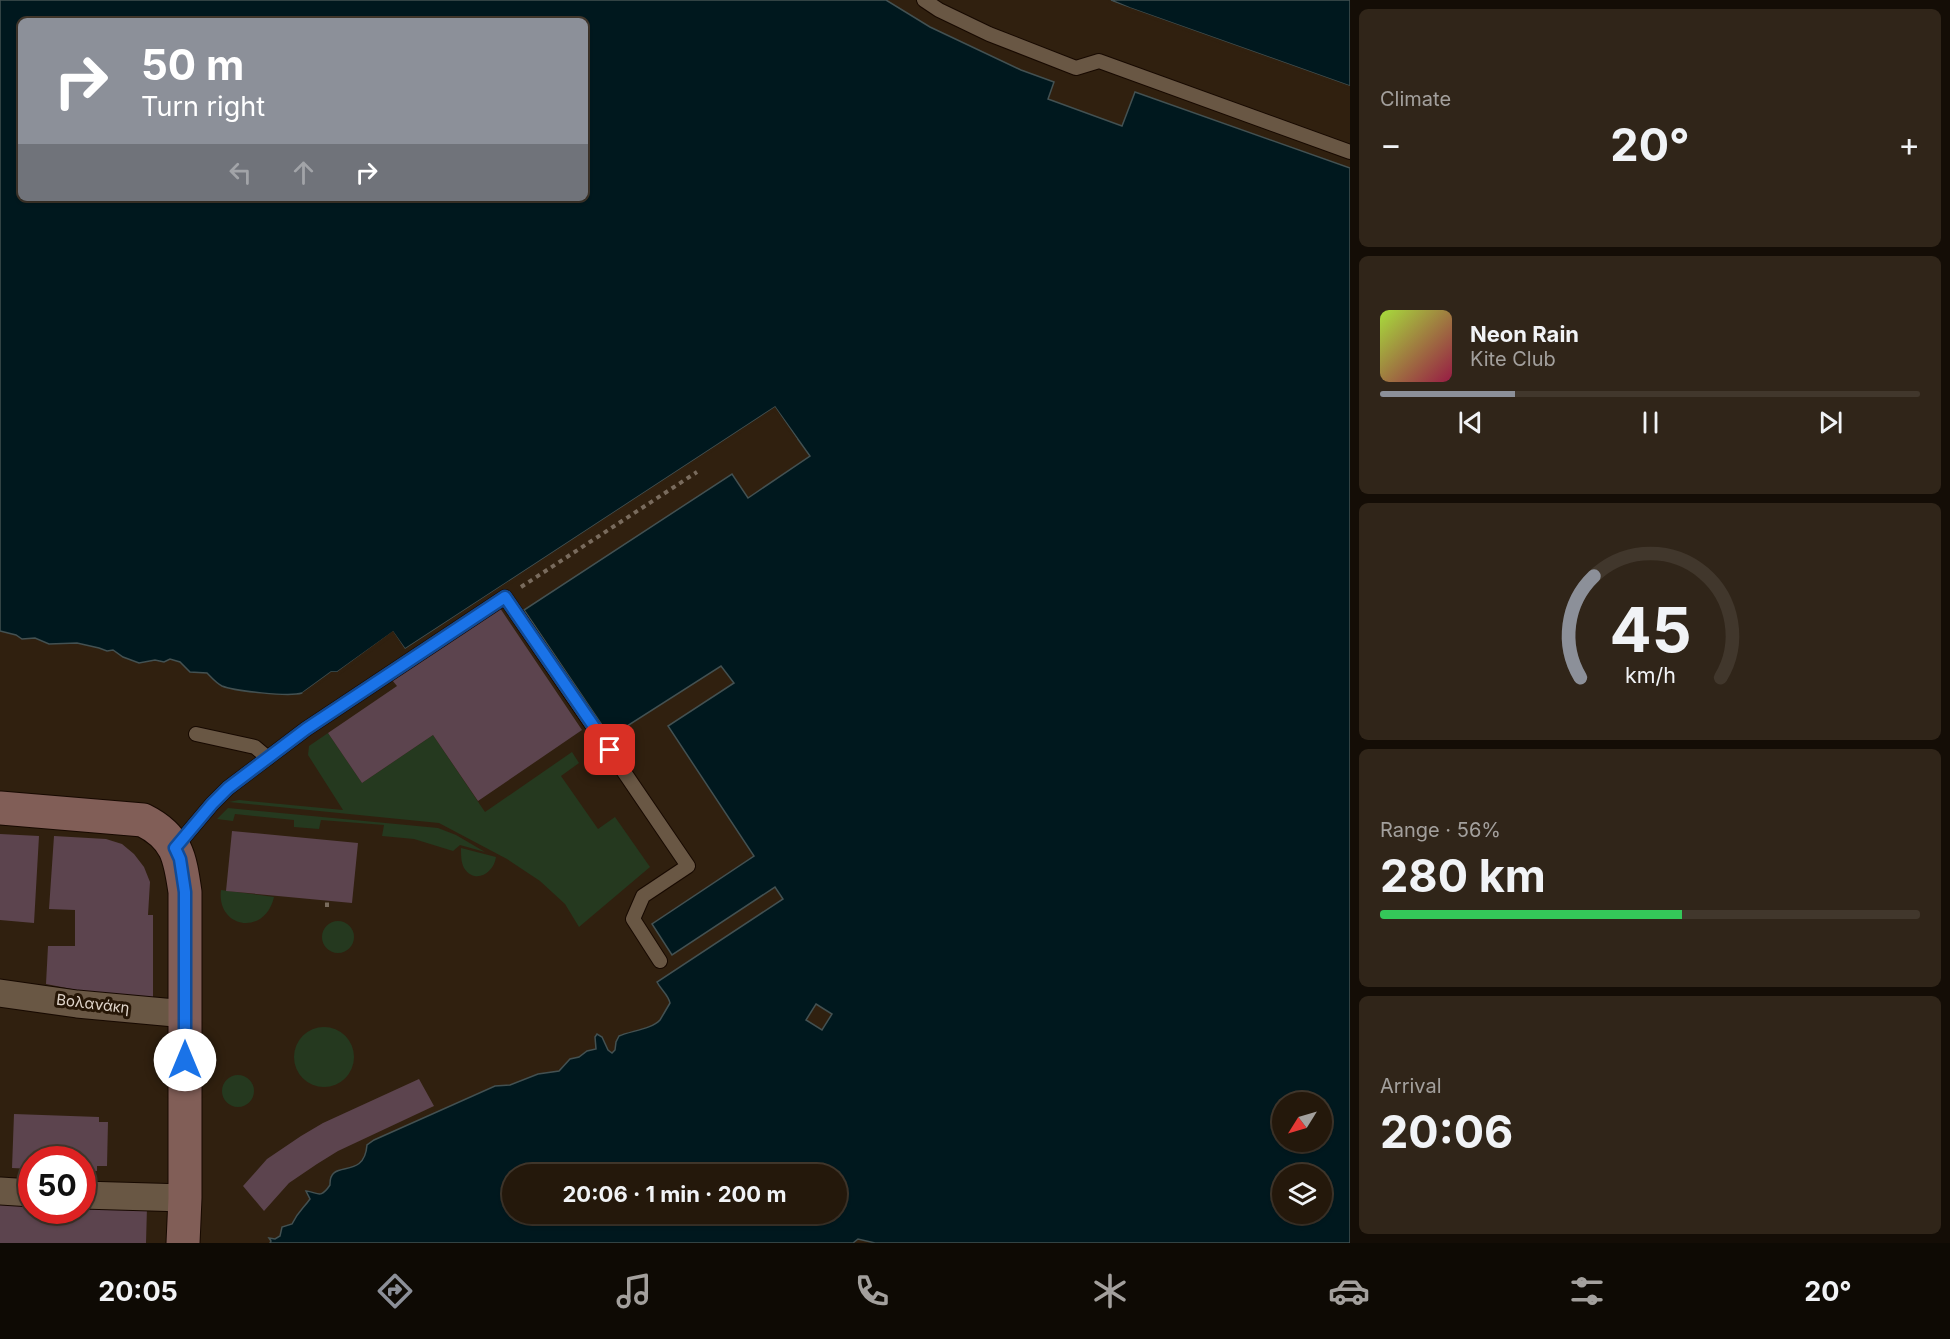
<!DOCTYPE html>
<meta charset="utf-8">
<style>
body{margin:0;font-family:Inter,sans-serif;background:#302519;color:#f1f3f6;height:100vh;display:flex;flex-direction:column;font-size:22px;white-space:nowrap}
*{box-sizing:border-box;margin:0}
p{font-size:20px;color:#a3a09d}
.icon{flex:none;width:33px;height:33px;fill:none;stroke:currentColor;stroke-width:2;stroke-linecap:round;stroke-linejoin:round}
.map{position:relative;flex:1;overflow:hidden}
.panel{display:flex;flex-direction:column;gap:9px;padding:9px;background:#140d06;width:600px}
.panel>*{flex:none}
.top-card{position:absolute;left:18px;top:18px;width:570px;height:183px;border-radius:9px;box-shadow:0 2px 4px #0004,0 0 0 2px #41372c;background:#8c9099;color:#fff;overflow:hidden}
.needle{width:39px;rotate:233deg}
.controls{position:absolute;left:1272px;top:1092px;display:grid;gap:12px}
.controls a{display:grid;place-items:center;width:60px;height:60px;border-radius:50%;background:#24180b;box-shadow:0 2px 4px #0004,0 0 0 2px #41372c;font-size:30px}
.speed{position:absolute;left:18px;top:1146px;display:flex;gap:12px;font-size:30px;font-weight:700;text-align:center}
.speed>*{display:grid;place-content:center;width:78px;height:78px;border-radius:50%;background:#24180b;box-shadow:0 2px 4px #0004,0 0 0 2px #41372c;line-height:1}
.speed .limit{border:9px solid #d22;background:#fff;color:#111}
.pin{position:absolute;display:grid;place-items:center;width:51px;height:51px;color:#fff;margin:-26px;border-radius:12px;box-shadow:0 3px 9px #0006}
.me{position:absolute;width:66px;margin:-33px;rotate:0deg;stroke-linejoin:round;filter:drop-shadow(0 0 4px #0008)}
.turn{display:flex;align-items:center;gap:21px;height:126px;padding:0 24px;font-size:27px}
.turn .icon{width:78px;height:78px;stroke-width:2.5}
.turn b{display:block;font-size:42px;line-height:51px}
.lanes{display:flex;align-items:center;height:57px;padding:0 24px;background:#0003;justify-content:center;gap:30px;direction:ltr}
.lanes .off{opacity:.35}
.big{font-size:45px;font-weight:700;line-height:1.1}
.panel .widget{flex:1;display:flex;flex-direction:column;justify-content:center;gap:9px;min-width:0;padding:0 21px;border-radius:9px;background:#302519}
.panel .dial{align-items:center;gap:0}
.dial svg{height:156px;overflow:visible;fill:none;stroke:#41372c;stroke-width:7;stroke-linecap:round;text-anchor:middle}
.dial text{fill:#f1f3f6;stroke:none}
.song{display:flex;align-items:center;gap:18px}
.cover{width:72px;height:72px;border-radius:9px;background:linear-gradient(135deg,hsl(80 70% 55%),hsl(340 70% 35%))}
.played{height:6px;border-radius:3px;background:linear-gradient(90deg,#8c9099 25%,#41372c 25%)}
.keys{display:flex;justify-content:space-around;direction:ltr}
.heat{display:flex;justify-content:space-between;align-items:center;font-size:33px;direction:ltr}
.charge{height:9px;border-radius:4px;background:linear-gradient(90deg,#34c759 56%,#41372c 0)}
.trip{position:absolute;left:502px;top:1164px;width:345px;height:60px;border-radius:30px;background:#24180b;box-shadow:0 2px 4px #0004,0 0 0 2px #41372c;font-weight:700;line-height:60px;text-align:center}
.tab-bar{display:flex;height:96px;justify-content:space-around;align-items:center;background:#0e0a04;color:#a3a09d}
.tab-bar .icon{width:42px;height:42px}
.tab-bar .active{color:#8c9099}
.tab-bar b{font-size:27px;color:#f1f3f6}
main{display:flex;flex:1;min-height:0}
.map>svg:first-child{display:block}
.green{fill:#25391f}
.water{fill:#00181e;stroke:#435152;stroke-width:1.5;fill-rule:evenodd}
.pier{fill:#30200f}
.building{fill:#5c444e}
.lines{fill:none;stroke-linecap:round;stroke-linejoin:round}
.service-casing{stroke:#170900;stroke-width:16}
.minor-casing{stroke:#170900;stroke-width:29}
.secondary-casing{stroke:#170900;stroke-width:35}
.path{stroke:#796b5d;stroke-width:4;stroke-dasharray:4.5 4.5;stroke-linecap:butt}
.service{stroke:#695744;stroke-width:14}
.minor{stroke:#695744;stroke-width:27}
.secondary{stroke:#815e57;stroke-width:33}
.route-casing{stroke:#114b97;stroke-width:15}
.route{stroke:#1a73e8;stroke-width:10}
.labels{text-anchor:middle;stroke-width:6;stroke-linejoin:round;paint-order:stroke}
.street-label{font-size:15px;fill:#e0d5cb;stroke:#261606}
</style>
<main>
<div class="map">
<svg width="1350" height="1243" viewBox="0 0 1350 1243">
<rect width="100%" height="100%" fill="#30200f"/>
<path class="green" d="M328 733 362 783 433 735 485 812 572 752 579 763 561 776 598 829 615 817 650 867 579 927 565 904 540 881 507 859 439 823 229 802 239 800 343 810 308 755 309 746Z
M228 808 438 828 456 835 485 852 460 845 453 851 414 839 382 836 384 825 321 820 319 829 294 827V820L235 814 233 821 217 819Z
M461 848 496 857C494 873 475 885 464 868 461 862 461 855 461 848Z
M221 890 274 897C265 937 216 928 221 890Z
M322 937a16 16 0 1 1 32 0a16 16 0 1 1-32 0Z
M294 1057a30 30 0 1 1 60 0a30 30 0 1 1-60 0Z
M222 1091a16 16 0 1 1 32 0a16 16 0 1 1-32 0Z"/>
<path class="water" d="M0 0H886L930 27 1021 70 1054 82 1048 99 1122 126 1135 92 1350 168V1243H875L858 1239 853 1243H270L271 1241 269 1238 275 1239 280 1236 282 1227 292 1224C298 1211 303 1209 310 1199L306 1191C318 1192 320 1200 330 1185 329 1157 364 1182 367 1145L374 1140 495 1086 510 1085 538 1074 559 1071 570 1059 579 1057 587 1051 596 1049 595 1037 597 1034 602 1037 608 1050 612 1053 615 1050 616 1042 619 1036C630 1031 652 1029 660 1020 663 1015 667 1008 670 1003 668 994 661 990 657 982L783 899 775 887 672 955 652 924 754 856 668 726 734 683 721 666 610 737 524 610 732 474 748 498 810 456 775 407 405 649 393 632 337 672H331L302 693C289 697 234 691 222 686 216 683 212 678 207 673L190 672 180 662 170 659 164 662 155 660 139 663 123 657 113 650 107 651 99 648 77 643 49 644 35 638 22 639 16 635 0 631ZM21 21H585V198H21ZM816 1004 832 1014 822 1030 806 1020ZM1282 1102H1322V1142H1282ZM513 1174H837V1214H513ZM1282 1174H1322V1214H1282Z
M1111 0H1350V86L1130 8Z"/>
<path class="pier" d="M1108 0 1350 86V89L1129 11 1109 3Z
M775 407 797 439 795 440 774 411 407 652 403 651 393 636 339 675H332L304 695 302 693 331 672H337L393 631 405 649Z"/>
<path class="building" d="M500 608 582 730 478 801 433 735 362 783 328 733 397 686 392 680Z
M232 831 358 843 352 903 226 891Z
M0 834 39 836 34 923 0 920Z
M54 836 106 839 122 844 134 854 144 867 150 882 148 915H153V998L82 991 46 984 48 946H75V910L49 909Z
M419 1079 434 1106 338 1151 317 1164 289 1183 264 1211 243 1186 267 1159 301 1136 323 1123Z
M14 1114 99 1117V1122H108L107 1166H97V1171L82 1170V1160H32V1169L12 1168Z
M0 1203 32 1204V1210H82V1205L147 1207 146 1243H0Z"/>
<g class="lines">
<defs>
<path id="service" d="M924 0 939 10 989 34 1076 68 1099 61 1350 152
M196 734 255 747 268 758
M175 848 212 804 228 788 306 729 505 597 688 866 643 896 633 919 660 961"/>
<path id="minor" d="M0 993 77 1004 186 1014
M0 1191 32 1193
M82 1195 185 1198"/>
<path id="secondary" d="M0 808 143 820C177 837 180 857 185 892V1198L183 1243"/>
</defs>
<use href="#service" class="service-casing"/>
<use href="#minor" class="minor-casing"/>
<use href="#secondary" class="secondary-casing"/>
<path class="path" d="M521 587 697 472
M327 907V900"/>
<use href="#service" class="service"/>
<use href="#minor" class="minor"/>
<use href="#secondary" class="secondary"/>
</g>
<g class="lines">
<defs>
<path id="route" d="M185 1060V892L180 859 175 848 212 804 228 788 306 729 505 597 610 750"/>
</defs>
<use href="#route" class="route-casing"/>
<use href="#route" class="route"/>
</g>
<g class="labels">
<g class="street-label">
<text transform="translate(93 1004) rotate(7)" y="5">Βολανάκη</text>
</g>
</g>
</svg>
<div class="controls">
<a><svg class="needle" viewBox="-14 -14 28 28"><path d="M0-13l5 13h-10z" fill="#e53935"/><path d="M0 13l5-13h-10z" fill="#a3a09d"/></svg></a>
<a><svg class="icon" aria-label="layers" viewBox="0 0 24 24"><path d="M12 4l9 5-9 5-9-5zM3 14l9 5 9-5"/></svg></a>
</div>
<div class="speed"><div class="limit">50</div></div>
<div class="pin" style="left:610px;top:750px;background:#d93025"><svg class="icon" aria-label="arrive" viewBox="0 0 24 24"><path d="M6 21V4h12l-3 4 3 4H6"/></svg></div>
<svg class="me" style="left:185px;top:1060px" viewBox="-20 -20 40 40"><circle r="19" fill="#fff"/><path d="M0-13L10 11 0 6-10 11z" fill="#1a73e8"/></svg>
<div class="trip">20:06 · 1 min · 200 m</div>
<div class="top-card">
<div class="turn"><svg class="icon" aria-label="right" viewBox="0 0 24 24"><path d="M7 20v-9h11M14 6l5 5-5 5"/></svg><div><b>50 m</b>Turn right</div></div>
<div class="lanes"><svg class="icon off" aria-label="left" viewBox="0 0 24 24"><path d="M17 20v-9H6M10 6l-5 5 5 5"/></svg><svg class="icon off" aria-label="ahead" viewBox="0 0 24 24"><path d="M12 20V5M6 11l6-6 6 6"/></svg><svg class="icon" aria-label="right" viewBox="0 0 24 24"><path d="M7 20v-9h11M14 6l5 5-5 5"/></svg></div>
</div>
</div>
<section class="panel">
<div class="widget"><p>Climate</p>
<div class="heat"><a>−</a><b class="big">20°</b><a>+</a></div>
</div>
<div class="widget">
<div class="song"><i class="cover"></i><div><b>Neon Rain</b><p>Kite Club</p></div></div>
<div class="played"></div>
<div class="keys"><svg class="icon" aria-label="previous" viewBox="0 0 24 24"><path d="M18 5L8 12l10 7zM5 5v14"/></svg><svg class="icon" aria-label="pause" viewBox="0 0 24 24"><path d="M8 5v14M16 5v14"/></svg><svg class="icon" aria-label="next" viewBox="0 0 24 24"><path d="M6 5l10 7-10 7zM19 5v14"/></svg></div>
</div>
<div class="widget dial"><svg viewBox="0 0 100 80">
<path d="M14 69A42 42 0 1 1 86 69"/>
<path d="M14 69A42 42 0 0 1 21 17" stroke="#8c9099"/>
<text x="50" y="56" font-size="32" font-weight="700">45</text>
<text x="50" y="72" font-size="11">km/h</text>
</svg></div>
<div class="widget"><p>Range · 56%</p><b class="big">280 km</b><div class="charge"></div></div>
<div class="widget"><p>Arrival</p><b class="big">20:06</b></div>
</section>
</main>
<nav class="tab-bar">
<b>20:05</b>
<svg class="icon active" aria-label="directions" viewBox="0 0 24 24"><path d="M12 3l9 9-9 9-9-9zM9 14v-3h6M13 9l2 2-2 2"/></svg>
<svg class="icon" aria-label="music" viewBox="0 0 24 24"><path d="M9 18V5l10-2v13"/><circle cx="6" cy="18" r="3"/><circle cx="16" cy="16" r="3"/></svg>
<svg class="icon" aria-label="phone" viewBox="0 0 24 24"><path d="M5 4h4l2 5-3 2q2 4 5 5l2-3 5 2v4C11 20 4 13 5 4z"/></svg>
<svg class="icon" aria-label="climate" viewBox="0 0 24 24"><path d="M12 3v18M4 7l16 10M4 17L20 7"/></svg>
<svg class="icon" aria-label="car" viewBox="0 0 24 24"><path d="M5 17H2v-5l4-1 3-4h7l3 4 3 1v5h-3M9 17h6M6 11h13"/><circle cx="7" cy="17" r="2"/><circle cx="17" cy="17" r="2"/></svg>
<svg class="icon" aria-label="filters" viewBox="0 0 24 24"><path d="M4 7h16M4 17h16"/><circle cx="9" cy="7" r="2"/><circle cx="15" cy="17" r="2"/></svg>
<b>20°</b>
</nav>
